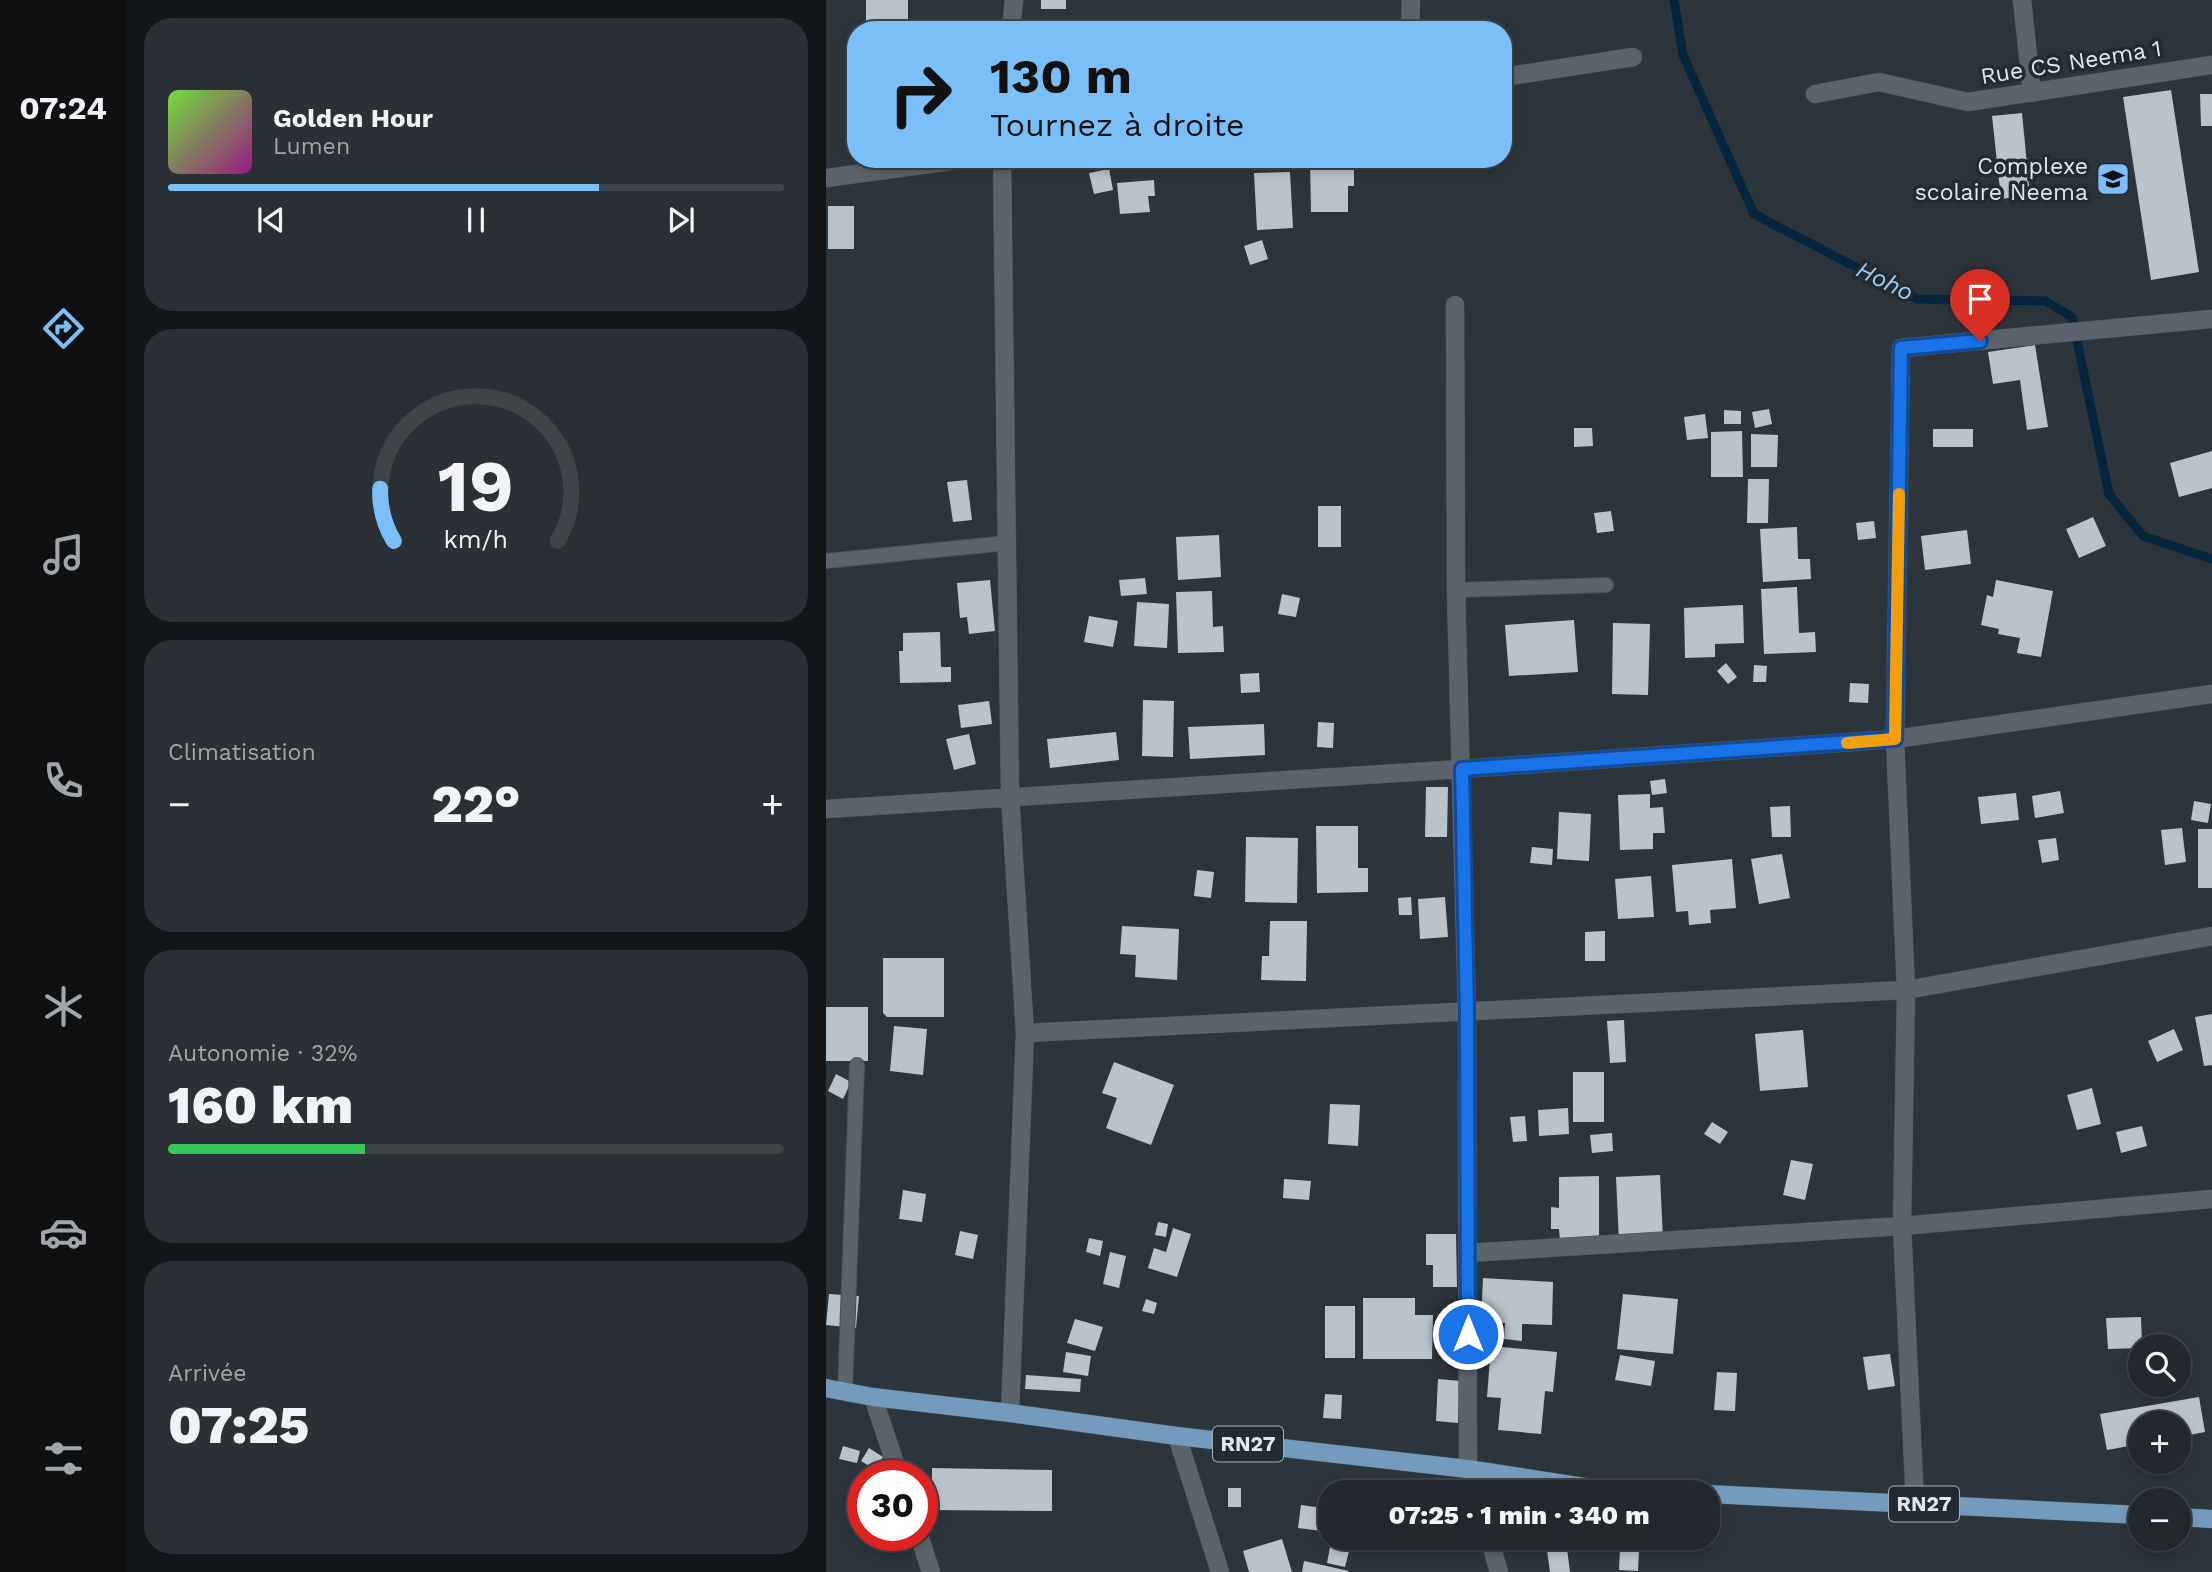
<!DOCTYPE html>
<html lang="fr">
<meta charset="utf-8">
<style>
body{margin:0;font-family:"Work Sans",sans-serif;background:#2a3035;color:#f1f3f6;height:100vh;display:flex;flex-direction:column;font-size:26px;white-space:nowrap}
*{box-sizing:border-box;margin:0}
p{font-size:23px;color:#a2a6aa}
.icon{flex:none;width:38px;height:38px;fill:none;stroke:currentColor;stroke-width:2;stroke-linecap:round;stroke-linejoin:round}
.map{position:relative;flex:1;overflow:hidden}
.details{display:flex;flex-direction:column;gap:18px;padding:18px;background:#131619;width:700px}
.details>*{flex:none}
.hud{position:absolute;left:21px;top:21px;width:665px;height:147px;border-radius:28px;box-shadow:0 4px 10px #0003,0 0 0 2px #3f4449;background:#7abff8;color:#111;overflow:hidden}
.buttons{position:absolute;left:1302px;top:1334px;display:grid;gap:14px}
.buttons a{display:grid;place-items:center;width:63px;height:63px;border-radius:50%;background:#22282d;box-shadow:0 4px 10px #0003,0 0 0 2px #3f4449;font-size:35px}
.speed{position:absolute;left:21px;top:1460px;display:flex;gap:14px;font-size:35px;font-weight:700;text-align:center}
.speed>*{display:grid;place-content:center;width:91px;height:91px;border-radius:50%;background:#22282d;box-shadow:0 4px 10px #0003,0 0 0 2px #3f4449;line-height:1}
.speed .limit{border:10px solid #d22;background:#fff;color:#111}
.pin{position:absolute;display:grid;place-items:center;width:60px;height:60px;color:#fff;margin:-72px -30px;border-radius:50% 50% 50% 0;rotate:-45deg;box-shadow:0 0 7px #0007}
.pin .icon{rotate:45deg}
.me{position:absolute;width:77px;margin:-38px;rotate:0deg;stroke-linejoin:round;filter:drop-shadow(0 0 5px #0008)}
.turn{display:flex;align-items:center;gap:24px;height:147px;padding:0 28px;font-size:32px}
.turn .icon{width:91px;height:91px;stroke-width:2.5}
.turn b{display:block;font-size:49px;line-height:60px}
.big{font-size:52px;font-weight:800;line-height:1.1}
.details .tile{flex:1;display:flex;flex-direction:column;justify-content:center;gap:10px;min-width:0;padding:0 24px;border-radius:28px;background:#2a3035}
.details .dial{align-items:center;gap:0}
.dial svg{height:182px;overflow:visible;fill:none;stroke:#3f4449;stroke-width:7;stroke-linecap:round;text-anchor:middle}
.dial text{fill:#f1f3f6;stroke:none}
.song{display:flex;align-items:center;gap:21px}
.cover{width:84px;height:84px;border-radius:10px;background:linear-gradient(135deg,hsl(100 70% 55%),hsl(310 70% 35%))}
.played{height:7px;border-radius:4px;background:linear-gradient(90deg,#7abff8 70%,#3f4449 70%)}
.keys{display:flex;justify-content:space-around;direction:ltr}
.heat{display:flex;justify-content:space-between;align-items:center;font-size:38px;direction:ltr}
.charge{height:10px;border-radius:5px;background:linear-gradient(90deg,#34c759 32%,#3f4449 0)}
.trip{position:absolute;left:492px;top:1480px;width:402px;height:70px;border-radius:28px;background:#22282d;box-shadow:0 4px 10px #0003,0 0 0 2px #3f4449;font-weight:800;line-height:70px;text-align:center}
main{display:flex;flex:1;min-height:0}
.menu{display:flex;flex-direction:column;width:126px;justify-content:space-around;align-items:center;background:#0e1012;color:#a2a6aa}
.menu .icon{width:49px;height:49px}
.menu .selected{color:#7abff8}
.menu b{font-size:32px;color:#f1f3f6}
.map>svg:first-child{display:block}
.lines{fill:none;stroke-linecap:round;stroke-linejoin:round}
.stream{stroke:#05253c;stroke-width:9}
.building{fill:#b9c3cc}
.lane-casing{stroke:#4a5157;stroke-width:16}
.street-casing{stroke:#4a5157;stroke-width:19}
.primary-casing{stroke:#4a5157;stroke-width:19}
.lane{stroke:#5b646c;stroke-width:14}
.street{stroke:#5b646c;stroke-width:18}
.primary{stroke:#739bbd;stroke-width:18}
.route-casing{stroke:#114b97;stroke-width:18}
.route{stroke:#1a73e8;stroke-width:12}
.slow{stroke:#f59e0b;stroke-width:12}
.labels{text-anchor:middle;stroke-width:7;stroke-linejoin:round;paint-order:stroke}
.shield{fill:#232b32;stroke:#a8aeb4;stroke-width:2}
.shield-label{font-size:21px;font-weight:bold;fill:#e1e6eb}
.street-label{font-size:23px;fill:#e1e6eb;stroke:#232b32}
.poi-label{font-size:23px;fill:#e1e6eb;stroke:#232b32;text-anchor:end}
.water-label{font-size:24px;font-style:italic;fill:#9fcdf5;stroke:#232b32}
</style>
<main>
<nav class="menu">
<b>07:24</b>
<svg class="icon selected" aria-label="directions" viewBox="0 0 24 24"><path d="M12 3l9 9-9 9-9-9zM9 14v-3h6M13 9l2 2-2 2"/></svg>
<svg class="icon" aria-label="music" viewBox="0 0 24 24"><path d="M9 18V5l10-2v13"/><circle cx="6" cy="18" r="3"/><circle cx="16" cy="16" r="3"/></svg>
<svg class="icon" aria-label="phone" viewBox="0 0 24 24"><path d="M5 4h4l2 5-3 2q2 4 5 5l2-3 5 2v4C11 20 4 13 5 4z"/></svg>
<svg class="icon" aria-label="climate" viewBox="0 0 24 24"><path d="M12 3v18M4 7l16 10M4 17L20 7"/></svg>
<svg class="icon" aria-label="car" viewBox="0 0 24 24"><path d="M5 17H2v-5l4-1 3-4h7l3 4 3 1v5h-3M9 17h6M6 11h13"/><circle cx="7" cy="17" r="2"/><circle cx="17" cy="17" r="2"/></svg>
<svg class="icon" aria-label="filters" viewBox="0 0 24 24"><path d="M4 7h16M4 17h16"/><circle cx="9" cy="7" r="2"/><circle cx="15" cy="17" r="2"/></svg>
</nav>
<section class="details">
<div class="tile">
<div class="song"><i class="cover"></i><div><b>Golden Hour</b><p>Lumen</p></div></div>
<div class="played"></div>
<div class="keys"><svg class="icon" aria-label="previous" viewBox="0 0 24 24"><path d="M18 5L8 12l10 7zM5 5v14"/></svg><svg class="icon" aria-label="pause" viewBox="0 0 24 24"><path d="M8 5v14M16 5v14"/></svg><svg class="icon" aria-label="next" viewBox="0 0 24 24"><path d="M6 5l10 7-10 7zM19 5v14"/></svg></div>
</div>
<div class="tile dial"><svg viewBox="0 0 100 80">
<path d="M14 69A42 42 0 1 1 86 69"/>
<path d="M14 69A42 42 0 0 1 8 46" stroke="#7abff8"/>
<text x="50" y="56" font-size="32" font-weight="700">19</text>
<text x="50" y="72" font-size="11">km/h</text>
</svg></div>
<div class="tile"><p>Climatisation</p>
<div class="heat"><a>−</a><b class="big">22°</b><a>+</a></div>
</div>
<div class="tile"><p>Autonomie · 32%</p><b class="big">160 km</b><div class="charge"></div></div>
<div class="tile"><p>Arrivée</p><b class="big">07:25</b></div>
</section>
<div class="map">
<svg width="1386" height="1572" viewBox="0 0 1386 1572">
<rect width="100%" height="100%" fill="#2d353c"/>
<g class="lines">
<path class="stream" d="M848 0 857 55 928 214 1091 299 1219 301 1246 317 1283 494 1317 536 1386 559"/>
</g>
<path class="building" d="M40 0H82V30L40 29Z
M215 0H240V9H215Z
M1345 90 1373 272 1325 280 1297 97Z
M1374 94H1386V126H1375Z
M1196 113 1204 195 1175 199 1166 116Z
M484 159 528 161V186H522V212H485Z
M283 169 287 190 268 194 263 173Z
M464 172 467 228 431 230 428 173Z
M328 180 329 196H322L324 212 294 214 291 183Z
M2 206H28V249H2Z
M436 240 442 259 424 265 418 246Z
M1209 345 1222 427 1201 430 1194 380 1167 384 1162 352Z
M943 409 946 424 929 428 926 412Z
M898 410 915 411V424H898Z
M879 414 882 438 861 440 858 417Z
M748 428H766L767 446 748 447Z
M1107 429H1147V447H1107Z
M916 431 917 477H885V432Z
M925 434 952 435 951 467H925Z
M1386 451V488L1353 497 1344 463Z
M922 479H943L942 523H921Z
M141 480 146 520 127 522 121 482Z
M492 506H515V547H492Z
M785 511 788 531 771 533 768 513Z
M1267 517 1280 546 1253 558 1240 529Z
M1048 521 1050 538 1032 540 1030 523Z
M971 527 972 559H984L985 579 937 582 934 529Z
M1141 530 1145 564 1099 570 1095 536Z
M393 535 395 577 352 580 350 537Z
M319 578 321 594 295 596 293 580Z
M164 580 169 631 143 634 141 617 134 618 131 583Z
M1170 580 1227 591 1215 657 1191 653 1194 638 1172 634 1173 629 1155 625 1161 595 1167 597Z
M971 587 973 633 989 632 990 652 938 654 935 589Z
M386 591 387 627 397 626 398 652 352 653 350 592Z
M456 594 474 598 470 617 452 614Z
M311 602 343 604 341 648 308 646Z
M917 605 918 643 889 644V657L859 658 858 608Z
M263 616 292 621 287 647 258 642Z
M748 620 752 672 683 676 679 625Z
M787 623 824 624 822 695 786 694Z
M114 632 115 667H125V682L74 683 73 651H77V633Z
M900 663 911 677 902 684 891 671Z
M928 665 941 666 940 682H927Z
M433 673 434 692 415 693 414 674Z
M1024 683 1043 684 1042 703 1023 702Z
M317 700 348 701 347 757 316 756Z
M163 701 166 724 135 728 132 705Z
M492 722 508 723 507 748 491 747Z
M438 724 439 755 364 759 362 727Z
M290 732 293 760 224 768 221 739Z
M143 734 150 764 128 770 120 739Z
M839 779 841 793 826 795 824 781Z
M600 787H622L621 837H599Z
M1234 791 1238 813 1209 818 1206 796Z
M1190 793 1193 820 1155 824 1152 797Z
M824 794V808L837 807 839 833H827V849L794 850 792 795Z
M1368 801 1385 804 1382 823 1365 820Z
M964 806 965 837H946L944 807Z
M733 812 765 814 763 861 731 859Z
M490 826H532V868H542V892L491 893Z
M1356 828 1360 862 1339 865 1335 830Z
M1372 829H1386V888H1372Z
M420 837 472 838 471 903 419 902Z
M1230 838 1233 860 1216 863 1212 840Z
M706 847 727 849 726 865 704 863Z
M956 854 964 898 933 904 925 859Z
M906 859 910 908 884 910 885 923 863 925 862 911 850 912 846 865Z
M371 870 388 872 385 898 368 896Z
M825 876 828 917 792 919 789 879Z
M585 897 586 915H573L572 898Z
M619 897 622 937 594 939 592 899Z
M444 921H481L480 981 435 980 436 956H443Z
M296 926 353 929 351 980 309 977 310 955 294 954Z
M779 931V961H759V932Z
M57 958H118V1017H61L57 1013Z
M0 1007H42V1061H0Z
M1386 1014V1065L1378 1066 1369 1017Z
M798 1020 800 1062 784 1063 781 1021Z
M68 1026 101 1029 97 1075 64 1071Z
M1348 1029 1357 1050 1331 1062 1322 1041Z
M977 1030 982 1087 934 1091 929 1034Z
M288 1062 348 1085 325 1145 280 1128 291 1098 276 1093Z
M747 1072H778V1122H747Z
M10 1074 25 1082 17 1099 2 1091Z
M1266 1088 1275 1124 1251 1130 1241 1095Z
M504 1104 534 1105 532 1146 502 1144Z
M742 1108 743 1134 713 1136 712 1110Z
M699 1116 701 1141 687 1142 684 1117Z
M886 1122 902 1132 894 1144 878 1134Z
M1316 1126 1321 1146 1295 1153 1290 1132Z
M786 1133 787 1151 766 1153 764 1135Z
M965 1160 987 1164 979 1200 957 1195Z
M834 1175 837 1240 793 1242 790 1177Z
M773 1176V1240L734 1241 733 1229H725V1207L733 1208V1177Z
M458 1179 485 1181 483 1200 457 1198Z
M77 1190 100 1194 96 1222 73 1219Z
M332 1222 342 1224 340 1237 329 1235Z
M347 1228 365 1234 351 1277 322 1268 328 1248 340 1252Z
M134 1231 152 1235 147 1259 129 1255Z
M600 1234H630L631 1287H607V1265H600Z
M263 1238 277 1241 274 1256 260 1252Z
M284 1252 300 1256 293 1288 277 1284Z
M657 1278 727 1282 726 1325 696 1324V1341L678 1339 679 1323 655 1322Z
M3 1294 33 1296 30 1328 0 1325Z
M797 1294 852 1299 847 1354 791 1349Z
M537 1298H589V1315H607L606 1359H537Z
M320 1299 331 1303 328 1314 316 1311Z
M499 1306H529V1358H499Z
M1315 1317 1316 1346 1314 1348 1282 1349 1280 1318Z
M249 1319 277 1327 269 1351 241 1343Z
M665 1346 731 1352 727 1392 719 1391 715 1434 672 1430 675 1398 661 1397Z
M240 1352 265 1356 262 1376 237 1372Z
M1064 1354 1069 1386 1042 1390 1037 1357Z
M794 1355 829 1361 825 1386 789 1380Z
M891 1372 911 1373 909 1411 888 1410Z
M200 1375 255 1379 254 1392 199 1389Z
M612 1379 634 1381 632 1423 610 1421Z
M499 1394 516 1395 515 1419 497 1418Z
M1373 1397 1379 1432 1353 1437V1423H1314V1444L1281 1450 1274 1414Z
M17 1446 34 1451 31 1463 13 1459Z
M43 1448 57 1457 49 1470 35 1461Z
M106 1468 226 1470V1511L106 1510Z
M402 1488H415V1507H402Z
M475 1505 504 1509V1532L472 1528Z
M456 1539 466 1572H423L417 1551Z
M740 1541 744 1572H724L720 1543Z
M504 1547 523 1551 519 1567 501 1563Z
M794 1549 813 1550 812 1571 793 1570Z
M478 1561 523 1571 522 1572H476Z"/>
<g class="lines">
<defs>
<path id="lane" d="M0 561 181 543
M630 590 780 585
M19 1392 31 1065"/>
<path id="street" d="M1196 0 1206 93
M185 30 188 0
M584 30 585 0
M677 77 807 57
M989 94 1053 82 1142 102 1386 65
M176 159 184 796 199 1033 184 1413
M0 178 140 159
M629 305 630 590 641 1013 642 1469 649 1493
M0 809 636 769 1069 739 1386 694
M199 1033 1080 990 1386 936
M642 1253 1076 1226 1386 1199
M47 1397 73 1475
M351 1436 394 1572
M1089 1504 1076 1226 1080 990 1069 739 1075 348 1386 319
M93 1535 105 1572
M663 1538 673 1572"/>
<path id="primary" d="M0 1388 47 1397 184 1413 351 1436 642 1469 778 1490 844 1493
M882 1494 1314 1515
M1353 1517 1386 1519"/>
</defs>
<use href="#lane" class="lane-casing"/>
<use href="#street" class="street-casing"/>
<use href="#primary" class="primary-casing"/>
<use href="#lane" class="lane"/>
<use href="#street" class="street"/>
<use href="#primary" class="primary"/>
</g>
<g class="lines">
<defs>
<path id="route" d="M642 1334 641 1013 636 769 1069 739 1075 348 1154 341"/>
</defs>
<use href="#route" class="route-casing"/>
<use href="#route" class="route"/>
<path class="slow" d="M1021 743 1069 739 1073 494"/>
</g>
<defs>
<symbol id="school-square" viewBox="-11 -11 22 22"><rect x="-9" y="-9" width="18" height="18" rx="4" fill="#7abff8" stroke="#232b32"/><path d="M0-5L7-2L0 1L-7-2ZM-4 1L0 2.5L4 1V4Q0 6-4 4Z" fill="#111"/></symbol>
</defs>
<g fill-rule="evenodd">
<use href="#school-square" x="1268" y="160" width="38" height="38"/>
</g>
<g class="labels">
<g class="shield">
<rect x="387" y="1426.5" width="70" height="35" rx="5"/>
<rect x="1063" y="1486.5" width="70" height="35" rx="5"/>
</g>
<g class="shield-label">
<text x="422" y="1451">RN27</text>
<text x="1098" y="1511">RN27</text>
</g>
<g class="street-label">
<text transform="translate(1245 62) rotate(-9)" y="8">Rue CS Neema 1</text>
</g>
<g class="poi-label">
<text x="1262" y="174">Complexe<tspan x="1262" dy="26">scolaire Neema</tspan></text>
</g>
<g class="water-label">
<text transform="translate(1059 281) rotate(26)" y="8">Hoho</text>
</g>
</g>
</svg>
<div class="buttons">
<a><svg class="icon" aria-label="search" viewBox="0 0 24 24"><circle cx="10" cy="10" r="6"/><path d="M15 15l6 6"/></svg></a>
<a>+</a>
<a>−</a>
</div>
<div class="speed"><div class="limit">30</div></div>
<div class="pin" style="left:1154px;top:341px;background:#d93025"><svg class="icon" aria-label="arrive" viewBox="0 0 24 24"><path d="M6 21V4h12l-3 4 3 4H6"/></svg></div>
<svg class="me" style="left:642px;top:1334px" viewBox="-20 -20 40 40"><circle r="17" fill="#1a73e8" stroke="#fff" stroke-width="3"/><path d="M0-11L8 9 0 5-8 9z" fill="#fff"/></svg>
<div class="trip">07:25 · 1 min · 340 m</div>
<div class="hud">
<div class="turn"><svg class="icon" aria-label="right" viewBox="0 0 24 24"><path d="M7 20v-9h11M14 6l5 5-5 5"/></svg><div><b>130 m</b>Tournez à droite</div></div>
</div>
</div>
</main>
